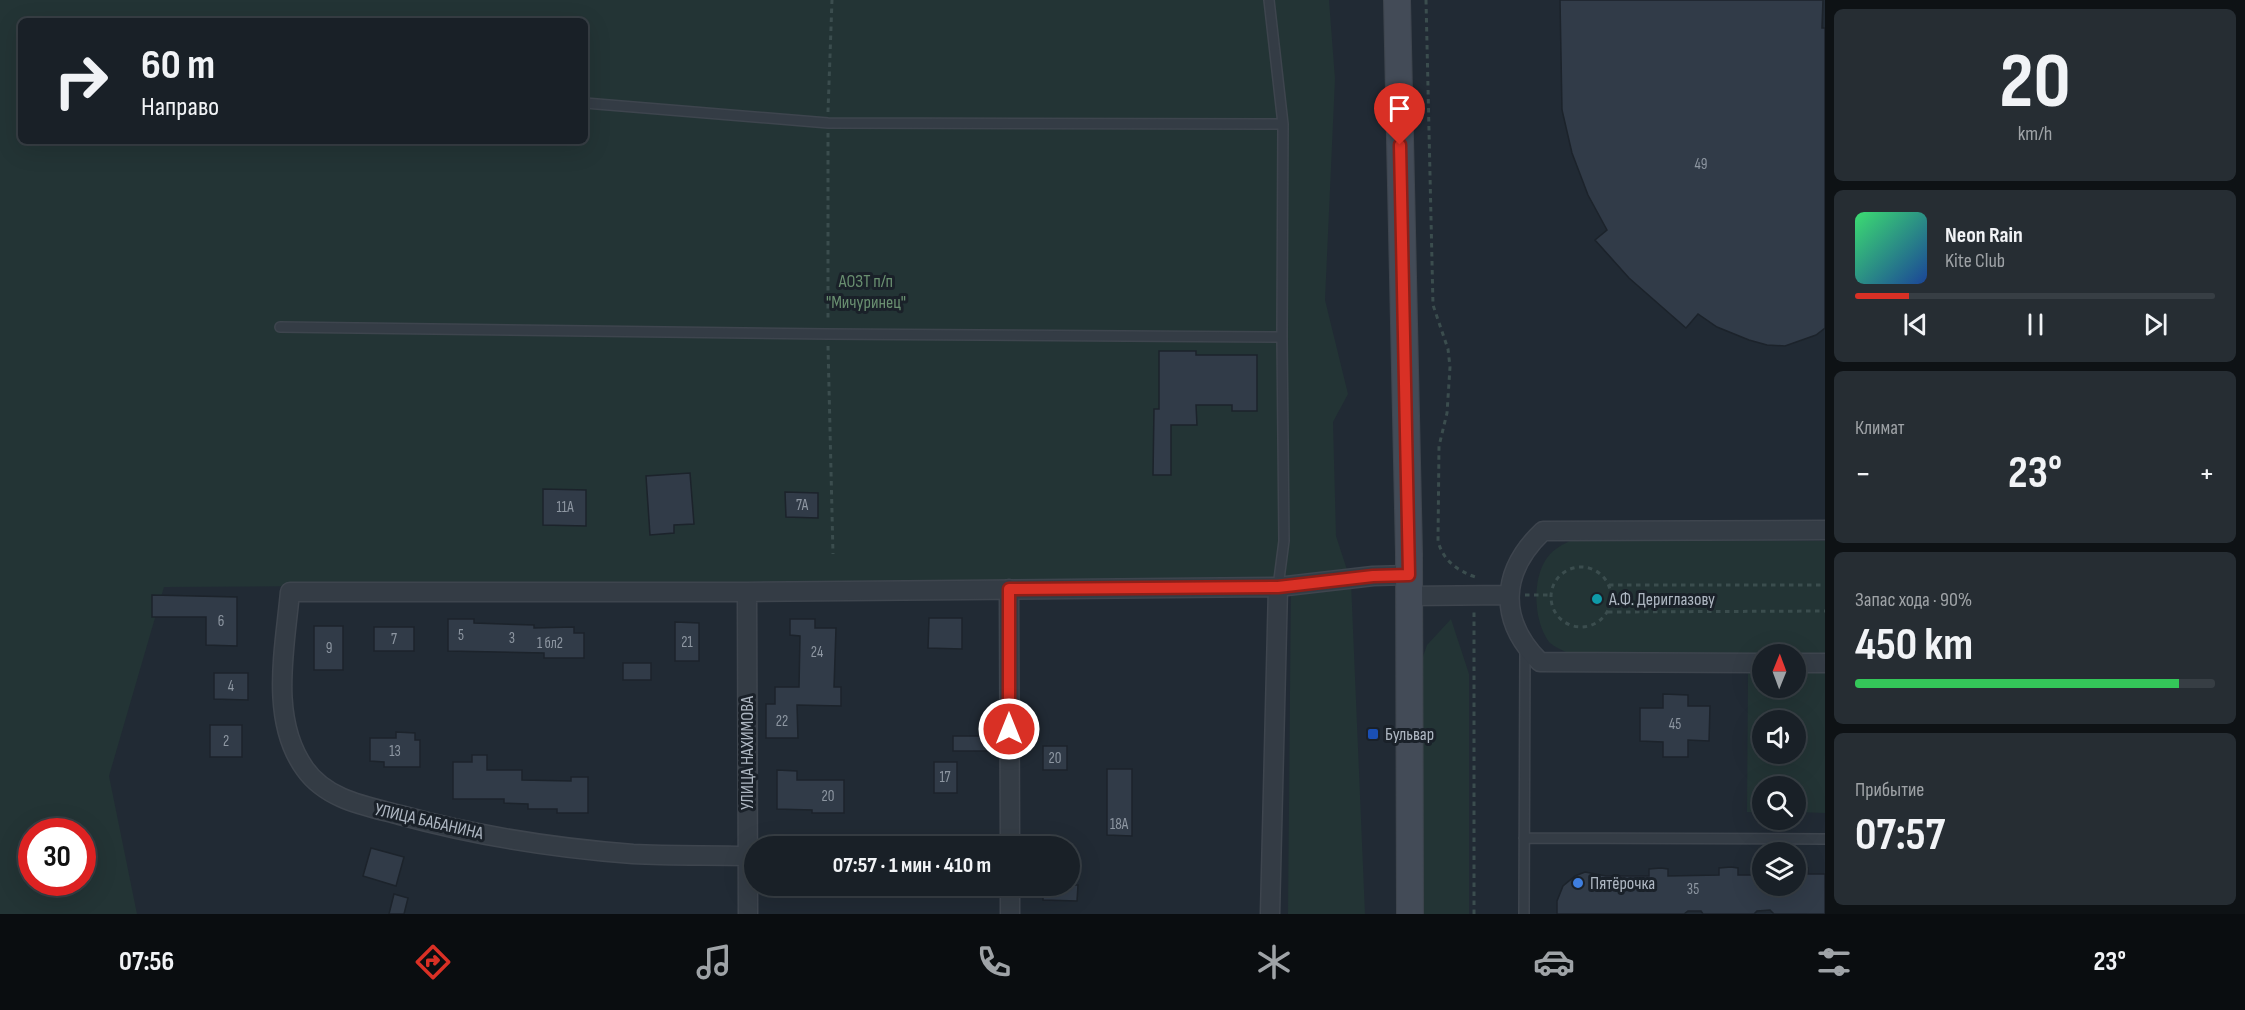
<!DOCTYPE html>
<html lang="ru">
<meta charset="utf-8">
<style>
body{margin:0;font-family:"Sofia Sans Condensed",sans-serif;background:#262d33;color:#f1f3f6;height:100vh;display:flex;flex-direction:column;font-size:22px;white-space:nowrap}
*{box-sizing:border-box;margin:0}
p{font-size:20px;color:#9fa3a7}
.icon{flex:none;width:33px;height:33px;fill:none;stroke:currentColor;stroke-width:2;stroke-linecap:round;stroke-linejoin:round}
.map{position:relative;flex:1;overflow:hidden}
.details{display:flex;flex-direction:column;gap:9px;padding:9px;background:#0e1215;width:420px}
.details>*{flex:none}
.guide{position:absolute;left:18px;top:18px;width:570px;height:126px;border-radius:9px;box-shadow:0 6px 24px #0002,0 0 0 2px #373e44;background:#192027;color:#f1f3f6;overflow:hidden}
.needle{width:39px;rotate:1deg}
.controls{position:absolute;left:1752px;top:644px;display:grid;gap:12px}
.controls a{display:grid;place-items:center;width:54px;height:54px;border-radius:50%;background:#192027;box-shadow:0 6px 24px #0002,0 0 0 2px #373e44;font-size:30px}
.speed{position:absolute;left:18px;top:818px;display:flex;gap:12px;font-size:30px;font-weight:700;text-align:center}
.speed>*{display:grid;place-content:center;width:78px;height:78px;border-radius:50%;background:#192027;box-shadow:0 6px 24px #0002,0 0 0 2px #373e44;line-height:1}
.speed .limit{border:9px solid #d22;background:#fff;color:#111}
.pin{position:absolute;display:grid;place-items:center;width:51px;height:51px;color:#fff;margin:-62px -26px;border-radius:50% 50% 50% 0;rotate:-45deg;box-shadow:0 0 6px #0007}
.pin .icon{rotate:45deg}
.me{position:absolute;width:66px;margin:-33px;rotate:0deg;stroke-linejoin:round;filter:drop-shadow(0 0 4px #0008)}
.turn{display:flex;align-items:center;gap:21px;height:126px;padding:0 24px;font-size:27px}
.turn .icon{width:78px;height:78px;stroke-width:2.5}
.turn b{display:block;font-size:42px;line-height:51px}
.big{font-size:45px;font-weight:700;line-height:1.1}
.details .tile{flex:1;display:flex;flex-direction:column;justify-content:center;gap:9px;min-width:0;padding:0 21px;border-radius:9px;background:#262d33}
.details .dial{align-items:center;gap:0}
.dial b{font-size:78px;line-height:1}
.song{display:flex;align-items:center;gap:18px}
.cover{width:72px;height:72px;border-radius:9px;background:linear-gradient(135deg,hsl(140 70% 55%),hsl(220 70% 35%))}
.played{height:6px;border-radius:3px;background:linear-gradient(90deg,#d93025 15%,#373e44 15%)}
.keys{display:flex;justify-content:space-around;direction:ltr}
.heat{display:flex;justify-content:space-between;align-items:center;font-size:33px;direction:ltr}
.charge{height:9px;border-radius:4px;background:linear-gradient(90deg,#34c759 90%,#373e44 0)}
.trip{position:absolute;left:744px;top:836px;width:336px;height:60px;border-radius:30px;background:#192027;box-shadow:0 6px 24px #0002,0 0 0 2px #373e44;font-weight:700;line-height:60px;text-align:center}
.dock{display:flex;height:96px;justify-content:space-around;align-items:center;background:#0a0d10;color:#9fa3a7}
.dock .icon{width:42px;height:42px}
.dock .selected{color:#d93025}
.dock b{font-size:27px;color:#f1f3f6}
main{display:flex;flex:1;min-height:0}
.map>svg:first-child{display:block}
.green{fill:#233435;fill-rule:evenodd}
.building{fill:#313b48;stroke:#1c232b;stroke-width:1.5}
.lines{fill:none;stroke-linecap:round;stroke-linejoin:round}
.lane-casing{stroke:#3e454e;stroke-width:12}
.street-casing{stroke:#3e454e;stroke-width:21}
.secondary-casing{stroke:#3e454e;stroke-width:28}
.path{stroke:#3b4d4e;stroke-width:3;stroke-dasharray:4.5 4.5;stroke-linecap:butt}
.lane{stroke:#343c45;stroke-width:9}
.street{stroke:#343c45;stroke-width:18}
.secondary{stroke:#434b57;stroke-width:26}
.route-casing{stroke:#8d1f18;stroke-width:15}
.route{stroke:#d93025;stroke-width:10}
.culture-dot{fill:#0f9aa8;stroke:#1a2129;stroke-width:2}
.transit-dot{fill:#1a4fb4;stroke:#1a2129;stroke-width:2}
.shop-dot{fill:#3f7fe0;stroke:#1a2129;stroke-width:2}
.labels{text-anchor:middle;stroke-width:6;stroke-linejoin:round;paint-order:stroke}
.number-label{font-size:15px;fill:#8e97a2}
.park-label{font-size:18px;fill:#698f70;stroke:#1a2129}
.poi-label{font-size:18px;fill:#aeb7c2;stroke:#1a2129;text-anchor:start}
.street-label{font-size:18px;fill:#aeb7c2;stroke:#1a2129}
</style>
<main>
<div class="map">
<svg width="1825" height="914" viewBox="0 0 1825 914">
<rect width="100%" height="100%" fill="#212a34"/>
<path class="green" d="M0 0H1329L1335 79 1325 300 1348 394 1333 422 1336 536 1351 582 1365 914H1288L1291 580 164 587 109 776 137 914H0ZM21 21H585V141H21ZM32 831H82V882H32Z
M1570 541H1825V653L1569 654C1563 650 1554 647 1549 642 1534 622 1532 582 1545 561 1551 551 1559 546 1570 541Z
M1451 619 1469 674V914H1421L1420 665 1427 645Z
M1762 670V687H1796V670H1825V813L1796 812V786H1762V812H1747L1748 674 1749 671ZM1762 720H1796V753H1762Z"/>
<path class="building" d="M1560 0H1823L1822 28H1825V328L1816 335 1785 346 1767 345 1749 340 1717 327 1698 314 1686 328 1629 278 1595 240 1607 230 1588 195 1572 153 1562 110Z
M1159 351H1196V355H1257V411H1232V405H1196L1197 425H1171V475H1153L1154 409H1159Z
M690 473 694 524 674 525V533L650 535 646 476Z
M543 489 586 490V526L543 525Z
M785 492 818 493V518L786 517Z
M152 595 237 597V646L206 645V617H152Z
M929 618H962V649L928 648Z
M448 619H474V623L534 625V628L574 627V633H584V658H544V653L448 651Z
M790 619H815V628H836L834 687H841V706L797 705 798 738H766V704H775V687H799L800 636 790 635Z
M675 622 699 623V661H675Z
M314 626H343V670H314Z
M374 627H414V651H374Z
M623 663H651V680H623Z
M214 673H248V700L214 699Z
M1663 694 1688 695V706H1710L1709 741 1688 740V757H1663V742L1640 741V708H1663Z
M210 725H242V757H210Z
M396 732 415 733V740H420V767H384V762L370 761V738H396Z
M953 736H988V751H953Z
M1043 746H1067V770H1043Z
M472 755H487V770H522V780L571 781V777H588V813H557V809H528V804L504 803V799H453V762H472Z
M934 762H957V793H934Z
M1107 769H1132V836L1107 835Z
M777 770 797 771V780H844V813H812V810L777 809Z
M371 848 404 857 396 886 363 876Z
M1796 866 1808 868V874H1825V914H1774L1770 910 1757 911 1754 914H1703L1701 911H1688L1684 914H1557V901L1563 886 1575 876 1585 872 1606 876H1649V869L1661 868 1668 869V876L1719 875V868L1731 867 1738 868V875H1762V885H1796Z
M1043 885H1078L1077 901 1043 900Z
M394 894 408 898 404 914H389Z"/>
<g class="lines">
<defs>
<path id="lane" d="M1269 0 1283 124 1282 337 1284 541 1278 587
M585 103 828 123 1283 124
M280 327 828 334 1282 337
M1524 838 1825 839
M1524 914 1525 647"/>
<path id="street" d="M1009 589 1010 846
M747 592 748 914
M1409 596 1509 595
M1762 663 1540 662C1498 620 1500 572 1543 531L1825 530
M1796 663H1825
M747 856C709 855 671 856 633 854 554 848 477 836 400 815 366 806 327 800 305 769 269 719 285 648 290 592H747L1278 587 1373 576 1409 575
M1010 885V914
M1270 914 1278 587"/>
<path id="secondary" d="M1397 0 1409 554 1410 914"/>
</defs>
<use href="#lane" class="lane-casing"/>
<use href="#street" class="street-casing"/>
<use href="#secondary" class="secondary-casing"/>
<path class="path" d="M1426 0 1433 305 1448 349 1450 367 1447 413 1439 446 1438 541C1443 560 1456 570 1475 577V579
M828 112 832 0
M828 133V322
M828 346 833 554
M1551 597a30 30 0 1 1 60 0a30 30 0 1 1-60 0Z
M1609 585H1825
M1525 595H1550
M1608 612 1825 611
M1474 914V610"/>
<use href="#lane" class="lane"/>
<use href="#street" class="street"/>
<use href="#secondary" class="secondary"/>
</g>
<g class="lines">
<defs>
<path id="route" d="M1009 729V589L1278 587 1373 576 1409 575 1400 145"/>
</defs>
<use href="#route" class="route-casing"/>
<use href="#route" class="route"/>
</g>
<circle class="culture-dot" cx="1597" cy="599" r="6"/>
<rect class="transit-dot" x="1367" y="728" width="12" height="12" rx="3"/>
<circle class="shop-dot" cx="1578" cy="883" r="6"/>
<g class="labels">
<g class="number-label">
<text x="1701" y="169">49</text>
<text x="802" y="510">7А</text>
<text x="565" y="512">11А</text>
<text x="221" y="626">6</text>
<text x="461" y="640">5</text>
<text x="512" y="643">3</text>
<text x="394" y="644">7</text>
<text x="687" y="647">21</text>
<text x="550" y="648">1 бл2</text>
<text x="329" y="653">9</text>
<text x="817" y="657">24</text>
<text x="231" y="691">4</text>
<text x="782" y="726">22</text>
<text x="1675" y="729">45</text>
<text x="226" y="746">2</text>
<text x="395" y="756">13</text>
<text x="1055" y="763">20</text>
<text x="945" y="782">17</text>
<text x="828" y="801">20</text>
<text x="1119" y="829">18А</text>
<text x="1693" y="894">35</text>
</g>
<g class="park-label">
<text x="866" y="287">АОЗТ п/п<tspan x="866" dy="21">"Мичуринец"</tspan></text>
</g>
<g class="poi-label">
<text x="1609" y="605">А.Ф. Дериглазову</text>
<text x="1385" y="740">Бульвар</text>
<text x="1590" y="889">Пятёрочка</text>
</g>
<g class="street-label">
<text transform="translate(747 753) rotate(-90)" y="6">УЛИЦА НАХИМОВА</text>
<text transform="translate(429 821) rotate(13)" y="6">УЛИЦА БАБАНИНА</text>
</g>
</g>
</svg>
<div class="controls">
<a><svg class="needle" viewBox="-14 -14 28 28"><path d="M0-13l5 13h-10z" fill="#e53935"/><path d="M0 13l5-13h-10z" fill="#9fa3a7"/></svg></a>
<a><svg class="icon" aria-label="sound" viewBox="0 0 24 24"><path d="M4 9h4l5-4v14l-5-4H4zM17 9q2 3 0 6"/></svg></a>
<a><svg class="icon" aria-label="search" viewBox="0 0 24 24"><circle cx="10" cy="10" r="6"/><path d="M15 15l6 6"/></svg></a>
<a><svg class="icon" aria-label="layers" viewBox="0 0 24 24"><path d="M12 4l9 5-9 5-9-5zM3 14l9 5 9-5"/></svg></a>
</div>
<div class="speed"><div class="limit">30</div></div>
<div class="pin" style="left:1400px;top:145px;background:#d93025"><svg class="icon" aria-label="arrive" viewBox="0 0 24 24"><path d="M6 21V4h12l-3 4 3 4H6"/></svg></div>
<svg class="me" style="left:1009px;top:729px" viewBox="-20 -20 40 40"><circle r="17" fill="#d93025" stroke="#fff" stroke-width="3"/><path d="M0-11L8 9 0 5-8 9z" fill="#fff"/></svg>
<div class="trip">07:57 · 1 мин · 410 m</div>
<div class="guide">
<div class="turn"><svg class="icon" aria-label="right" viewBox="0 0 24 24"><path d="M7 20v-9h11M14 6l5 5-5 5"/></svg><div><b>60 m</b>Направо</div></div>
</div>
</div>
<section class="details">
<div class="tile dial"><b>20</b><p>km/h</p></div>
<div class="tile">
<div class="song"><i class="cover"></i><div><b>Neon Rain</b><p>Kite Club</p></div></div>
<div class="played"></div>
<div class="keys"><svg class="icon" aria-label="previous" viewBox="0 0 24 24"><path d="M18 5L8 12l10 7zM5 5v14"/></svg><svg class="icon" aria-label="pause" viewBox="0 0 24 24"><path d="M8 5v14M16 5v14"/></svg><svg class="icon" aria-label="next" viewBox="0 0 24 24"><path d="M6 5l10 7-10 7zM19 5v14"/></svg></div>
</div>
<div class="tile"><p>Климат</p>
<div class="heat"><a>−</a><b class="big">23°</b><a>+</a></div>
</div>
<div class="tile"><p>Запас хода · 90%</p><b class="big">450 km</b><div class="charge"></div></div>
<div class="tile"><p>Прибытие</p><b class="big">07:57</b></div>
</section>
</main>
<nav class="dock">
<b>07:56</b>
<svg class="icon selected" aria-label="directions" viewBox="0 0 24 24"><path d="M12 3l9 9-9 9-9-9zM9 14v-3h6M13 9l2 2-2 2"/></svg>
<svg class="icon" aria-label="music" viewBox="0 0 24 24"><path d="M9 18V5l10-2v13"/><circle cx="6" cy="18" r="3"/><circle cx="16" cy="16" r="3"/></svg>
<svg class="icon" aria-label="phone" viewBox="0 0 24 24"><path d="M5 4h4l2 5-3 2q2 4 5 5l2-3 5 2v4C11 20 4 13 5 4z"/></svg>
<svg class="icon" aria-label="climate" viewBox="0 0 24 24"><path d="M12 3v18M4 7l16 10M4 17L20 7"/></svg>
<svg class="icon" aria-label="car" viewBox="0 0 24 24"><path d="M5 17H2v-5l4-1 3-4h7l3 4 3 1v5h-3M9 17h6M6 11h13"/><circle cx="7" cy="17" r="2"/><circle cx="17" cy="17" r="2"/></svg>
<svg class="icon" aria-label="filters" viewBox="0 0 24 24"><path d="M4 7h16M4 17h16"/><circle cx="9" cy="7" r="2"/><circle cx="15" cy="17" r="2"/></svg>
<b>23°</b>
</nav>
